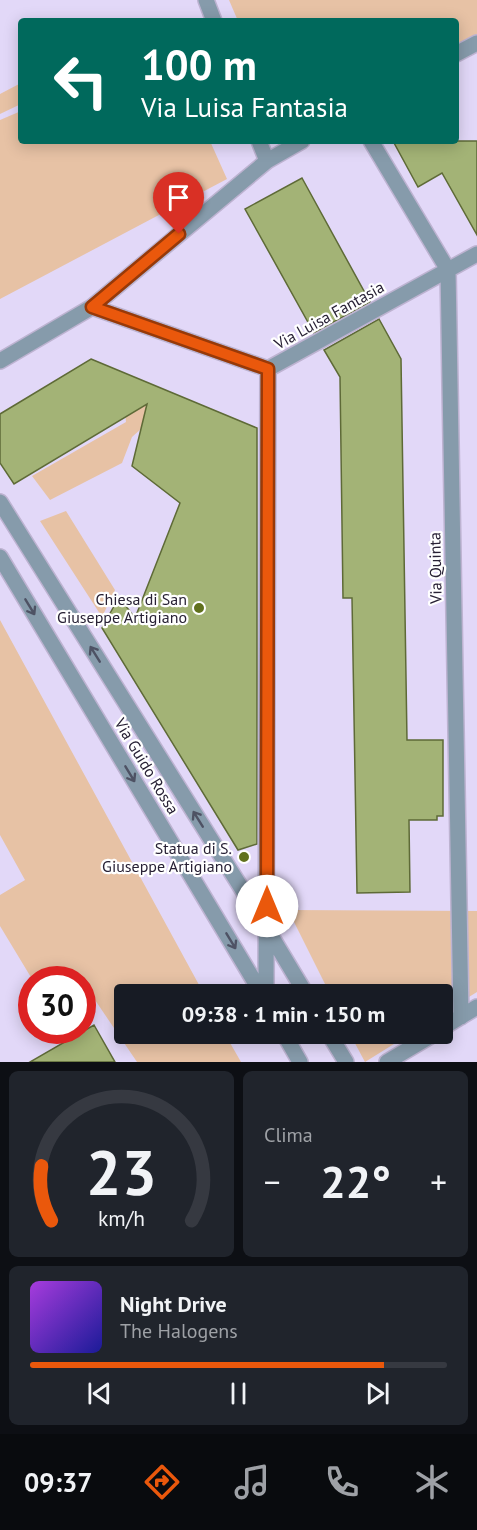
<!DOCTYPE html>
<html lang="it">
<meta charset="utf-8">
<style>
body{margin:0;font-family:"PT Sans",sans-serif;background:#20242c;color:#f1f3f6;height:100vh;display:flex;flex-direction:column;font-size:22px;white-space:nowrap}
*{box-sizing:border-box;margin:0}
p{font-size:20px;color:#9ea1a6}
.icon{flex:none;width:33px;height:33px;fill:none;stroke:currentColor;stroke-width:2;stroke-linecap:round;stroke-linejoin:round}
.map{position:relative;height:1062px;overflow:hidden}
.panel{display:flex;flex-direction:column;gap:9px;padding:9px;background:#0d0f14;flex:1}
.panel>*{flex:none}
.top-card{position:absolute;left:18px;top:18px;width:441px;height:126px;border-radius:6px;box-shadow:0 3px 15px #0003;background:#00695c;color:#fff;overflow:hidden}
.speed{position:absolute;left:18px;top:966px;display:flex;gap:12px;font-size:30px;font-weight:700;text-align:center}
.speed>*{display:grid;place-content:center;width:78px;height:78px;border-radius:50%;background:#171b24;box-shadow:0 3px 15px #0003;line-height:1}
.speed .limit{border:9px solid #d22;background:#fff;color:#111}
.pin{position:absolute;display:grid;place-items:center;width:51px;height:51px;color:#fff;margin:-62px -26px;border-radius:50% 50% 50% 0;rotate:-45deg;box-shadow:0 0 6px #0007}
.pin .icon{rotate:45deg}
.me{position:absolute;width:66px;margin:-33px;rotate:0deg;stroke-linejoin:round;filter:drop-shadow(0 0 4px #0008)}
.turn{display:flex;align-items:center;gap:21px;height:126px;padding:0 24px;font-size:27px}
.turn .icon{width:78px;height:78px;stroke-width:2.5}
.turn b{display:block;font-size:42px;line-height:51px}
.big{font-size:45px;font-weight:700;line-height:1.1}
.panel .widget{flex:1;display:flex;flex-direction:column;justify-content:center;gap:9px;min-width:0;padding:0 21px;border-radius:9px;background:#20242c}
.panel .dial{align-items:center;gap:0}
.dial svg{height:156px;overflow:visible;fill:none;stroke:#363941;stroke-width:7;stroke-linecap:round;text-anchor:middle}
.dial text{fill:#f1f3f6;stroke:none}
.song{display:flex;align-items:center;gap:18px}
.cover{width:72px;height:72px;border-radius:9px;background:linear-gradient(135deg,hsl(280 70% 55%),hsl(240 70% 35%))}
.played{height:6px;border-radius:3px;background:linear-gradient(90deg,#ea580c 85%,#363941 85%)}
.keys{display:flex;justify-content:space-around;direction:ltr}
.heat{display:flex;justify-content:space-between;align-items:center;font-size:33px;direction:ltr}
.panel .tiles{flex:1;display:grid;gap:9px;grid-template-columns:1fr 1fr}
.widget:last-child{grid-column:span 2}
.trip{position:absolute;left:114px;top:984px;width:339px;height:60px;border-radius:6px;background:#171b24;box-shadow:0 3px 15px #0003;font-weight:700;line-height:60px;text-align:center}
.menu{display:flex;height:96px;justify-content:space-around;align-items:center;background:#090b0e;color:#9ea1a6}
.menu .icon{width:42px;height:42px}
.menu .current{color:#ea580c}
.menu b{font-size:27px;color:#f1f3f6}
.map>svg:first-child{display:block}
.green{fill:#e7c2a5}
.building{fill:#a3b376;stroke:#5e6a37;stroke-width:1.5}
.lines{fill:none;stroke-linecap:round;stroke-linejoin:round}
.minor-casing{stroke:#bdb3d1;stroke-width:18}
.minor{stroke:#869bab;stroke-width:15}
.oneway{stroke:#4e5264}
.route-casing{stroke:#983908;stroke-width:15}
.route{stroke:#ea580c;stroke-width:10}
.poi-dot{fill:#61711e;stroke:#fff;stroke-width:2}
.labels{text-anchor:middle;stroke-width:4.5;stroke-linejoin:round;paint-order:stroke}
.street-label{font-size:16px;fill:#282135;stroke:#fff}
.poi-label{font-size:16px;fill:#282135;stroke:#fff;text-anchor:end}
</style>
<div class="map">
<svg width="477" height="1062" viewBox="0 0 477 1062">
<rect width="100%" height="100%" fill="#e2d8f8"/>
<path class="green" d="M229 0H477V43L456 54V21H238Z
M21 83V104L0 114V94Z
M21 111V141H210L227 179 0 299V120Z
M123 395 160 412 132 437 122 463 50 500 32 476 126 422Z
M66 511 115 590 102 617 40 521Z
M0 620 204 994H124V1034H225L241 1062H137L95 1000 83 1006 82 980 32 979 0 926V895L25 880 0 835Z
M288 910 477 911V992L443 1013 442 994H330Z
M350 1034H410L365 1062Z"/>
<path class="building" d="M393 141H477V235L442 173 418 187Z
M302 178 370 302 314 333 245 209Z
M379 319 401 359 407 740H443V816H437V820H409L410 892 357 893 352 598H343L340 377 324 350Z
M91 359 257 428V844L238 850 102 628 119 597 135 618 180 503 132 466 147 404 14 484 0 463V414Z
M94 1025 115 1062H30Z"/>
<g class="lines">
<defs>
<path id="minor" d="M206 0 214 21
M456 54 477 43
M259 141 267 161
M371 141 448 270 461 1017
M92 307 268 369 477 254
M0 361 92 307 267 161 302 141
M0 502 267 929 306 994
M0 557 262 994
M266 994 268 369
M442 1028 477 1007
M284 1034 300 1062
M329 1034 346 1062
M387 1062 434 1034"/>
</defs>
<use href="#minor" class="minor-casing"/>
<use href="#minor" class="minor"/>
</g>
<defs><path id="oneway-shaft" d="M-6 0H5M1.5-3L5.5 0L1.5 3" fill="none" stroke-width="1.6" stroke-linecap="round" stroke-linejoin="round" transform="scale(1.5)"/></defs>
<g class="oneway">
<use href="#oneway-shaft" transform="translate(30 607) rotate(59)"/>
<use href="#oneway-shaft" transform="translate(95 654) rotate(-122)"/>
<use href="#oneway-shaft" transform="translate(130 774) rotate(59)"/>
<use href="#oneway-shaft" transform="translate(198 819) rotate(-122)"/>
<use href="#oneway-shaft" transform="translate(231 941) rotate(59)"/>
</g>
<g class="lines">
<defs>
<path id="route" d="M179 234 92 307 268 369 267 906"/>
</defs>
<use href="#route" class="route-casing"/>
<use href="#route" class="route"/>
</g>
<g class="poi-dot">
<circle cx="199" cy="608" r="6"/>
<circle cx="244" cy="857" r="6"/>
</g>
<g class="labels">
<g class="street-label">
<text transform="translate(329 315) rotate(-29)" y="6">Via Luisa Fantasia</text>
<text transform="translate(435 568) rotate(-91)" y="6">Via Quinta</text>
<text transform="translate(147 766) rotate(59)" y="6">Via Guido Rossa</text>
</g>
<g class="poi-label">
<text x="187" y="605">Chiesa di San<tspan x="187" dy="18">Giuseppe Artigiano</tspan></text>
<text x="232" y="854">Statua di S.<tspan x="232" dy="18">Giuseppe Artigiano</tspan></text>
</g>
</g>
</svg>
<div class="speed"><div class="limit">30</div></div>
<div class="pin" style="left:179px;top:234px;background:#d93025"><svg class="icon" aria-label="arrive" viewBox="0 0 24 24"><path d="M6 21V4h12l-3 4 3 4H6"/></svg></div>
<svg class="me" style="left:267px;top:906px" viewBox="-20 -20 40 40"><circle r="19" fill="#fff"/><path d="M0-13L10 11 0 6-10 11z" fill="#ea580c"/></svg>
<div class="trip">09:38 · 1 min · 150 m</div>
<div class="top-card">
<div class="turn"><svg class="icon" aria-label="left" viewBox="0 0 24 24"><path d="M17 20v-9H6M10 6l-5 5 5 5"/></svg><div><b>100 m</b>Via Luisa Fantasia</div></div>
</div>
</div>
<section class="panel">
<div class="tiles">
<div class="widget dial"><svg viewBox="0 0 100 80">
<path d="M14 69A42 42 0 1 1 86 69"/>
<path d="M14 69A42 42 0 0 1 9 41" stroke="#ea580c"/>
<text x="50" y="56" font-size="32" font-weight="700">23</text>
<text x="50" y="72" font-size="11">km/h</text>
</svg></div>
<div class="widget"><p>Clima</p>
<div class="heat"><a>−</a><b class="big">22°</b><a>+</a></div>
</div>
<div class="widget">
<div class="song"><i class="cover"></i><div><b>Night Drive</b><p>The Halogens</p></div></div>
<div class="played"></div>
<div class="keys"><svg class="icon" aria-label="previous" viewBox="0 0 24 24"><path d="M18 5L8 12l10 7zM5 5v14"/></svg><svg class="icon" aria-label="pause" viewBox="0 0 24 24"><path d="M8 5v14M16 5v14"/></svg><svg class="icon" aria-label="next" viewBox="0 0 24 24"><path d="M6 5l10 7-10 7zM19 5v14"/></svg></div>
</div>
</div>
</section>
<nav class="menu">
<b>09:37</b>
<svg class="icon current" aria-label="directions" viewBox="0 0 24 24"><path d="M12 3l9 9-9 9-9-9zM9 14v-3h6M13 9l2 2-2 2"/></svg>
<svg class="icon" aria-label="music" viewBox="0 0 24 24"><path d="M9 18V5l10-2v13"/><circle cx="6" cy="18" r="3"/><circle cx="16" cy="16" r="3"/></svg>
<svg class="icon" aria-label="phone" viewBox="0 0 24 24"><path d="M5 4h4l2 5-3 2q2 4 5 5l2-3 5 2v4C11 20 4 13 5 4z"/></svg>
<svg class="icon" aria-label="climate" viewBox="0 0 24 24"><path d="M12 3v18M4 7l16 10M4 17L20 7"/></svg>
</nav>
